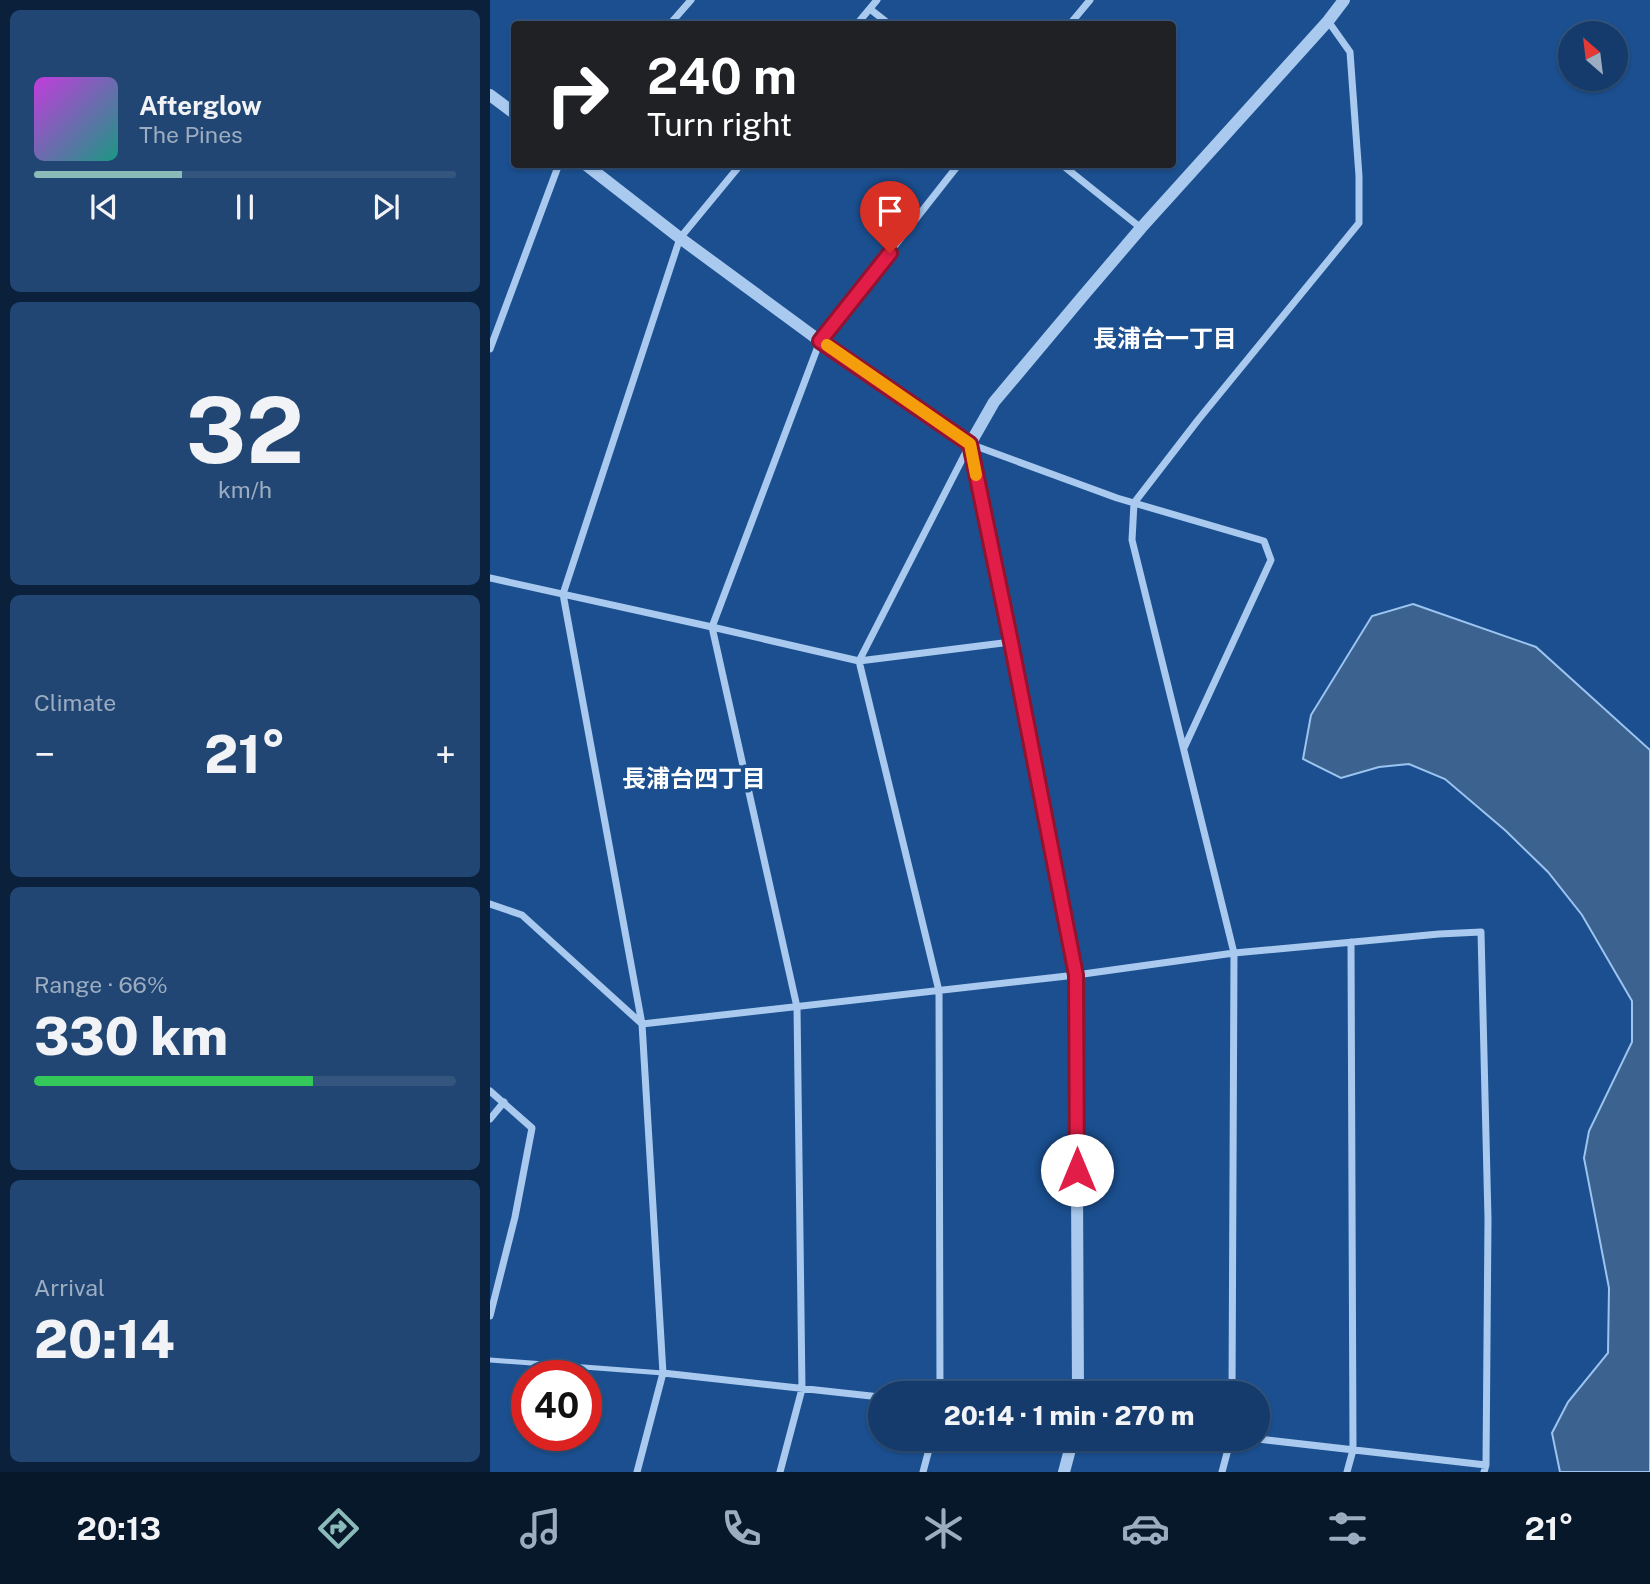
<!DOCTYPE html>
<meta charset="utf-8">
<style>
body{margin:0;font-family:"Public Sans","Noto Sans JP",sans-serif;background:#214673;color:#f1f3f6;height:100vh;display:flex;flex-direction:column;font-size:26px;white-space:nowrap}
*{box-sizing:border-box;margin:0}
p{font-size:23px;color:#9dadc1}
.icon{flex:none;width:38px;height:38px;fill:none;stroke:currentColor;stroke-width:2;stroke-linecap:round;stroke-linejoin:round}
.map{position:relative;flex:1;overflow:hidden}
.drawer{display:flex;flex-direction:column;gap:10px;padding:10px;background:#0b203b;width:490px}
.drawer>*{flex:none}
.guide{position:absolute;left:21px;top:21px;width:665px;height:147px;border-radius:7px;box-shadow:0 2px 5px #0004,0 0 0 2px #33557e;background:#202124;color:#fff;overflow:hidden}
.needle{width:46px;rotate:332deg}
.tools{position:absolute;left:1068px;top:21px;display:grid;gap:14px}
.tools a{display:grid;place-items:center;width:70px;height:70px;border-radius:50%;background:#143b6b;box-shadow:0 2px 5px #0004,0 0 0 2px #33557e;font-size:35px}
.speed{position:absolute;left:21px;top:1360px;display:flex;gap:14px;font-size:35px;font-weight:700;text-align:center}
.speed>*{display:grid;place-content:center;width:91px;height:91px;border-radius:50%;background:#143b6b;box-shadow:0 2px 5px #0004,0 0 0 2px #33557e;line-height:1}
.speed .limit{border:10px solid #d22;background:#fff;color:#111}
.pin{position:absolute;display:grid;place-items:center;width:60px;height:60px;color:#fff;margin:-72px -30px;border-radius:50% 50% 50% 0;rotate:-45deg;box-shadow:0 0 7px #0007}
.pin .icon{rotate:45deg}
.me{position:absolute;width:77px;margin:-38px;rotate:0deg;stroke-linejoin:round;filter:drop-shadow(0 0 5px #0008)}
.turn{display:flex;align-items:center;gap:24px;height:147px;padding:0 21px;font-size:32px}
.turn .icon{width:91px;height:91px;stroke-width:2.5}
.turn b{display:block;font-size:49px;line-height:60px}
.big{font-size:52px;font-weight:800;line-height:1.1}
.drawer .widget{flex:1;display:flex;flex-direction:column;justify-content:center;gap:10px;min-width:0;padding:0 24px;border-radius:10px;background:#214673}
.drawer .dial{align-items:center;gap:0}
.dial b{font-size:91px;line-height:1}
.song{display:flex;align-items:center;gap:21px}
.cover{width:84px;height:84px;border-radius:10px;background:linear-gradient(135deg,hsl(290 70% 55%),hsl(170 70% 35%))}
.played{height:7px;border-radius:4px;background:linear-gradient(90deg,#8bbbb9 35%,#33557e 35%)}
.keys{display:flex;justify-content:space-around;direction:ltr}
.heat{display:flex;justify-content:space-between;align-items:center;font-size:38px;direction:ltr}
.charge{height:10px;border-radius:5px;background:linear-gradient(90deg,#34c759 66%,#33557e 0)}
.trip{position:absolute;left:378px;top:1381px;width:402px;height:70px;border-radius:35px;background:#143b6b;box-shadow:0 2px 5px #0004,0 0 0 2px #33557e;font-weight:800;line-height:70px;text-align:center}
.dock{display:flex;height:112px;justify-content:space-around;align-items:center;background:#08182b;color:#9dadc1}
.dock .icon{width:49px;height:49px}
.dock .active{color:#8bbbb9}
.dock b{font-size:32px;color:#f1f3f6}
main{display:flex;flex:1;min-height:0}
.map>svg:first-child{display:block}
.water{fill:#3c6290;stroke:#9cc4f0;stroke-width:2}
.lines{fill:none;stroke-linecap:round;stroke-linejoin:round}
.service{stroke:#a9c9ee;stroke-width:5}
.minor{stroke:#a9c9ee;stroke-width:7}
.tertiary{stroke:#a9c9ee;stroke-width:12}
.route-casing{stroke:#92132f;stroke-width:18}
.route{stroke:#e11d48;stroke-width:12}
.slow{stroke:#f59e0b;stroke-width:12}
.labels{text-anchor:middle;stroke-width:7;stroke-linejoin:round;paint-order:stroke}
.neighbourhood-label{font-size:24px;font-weight:bold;fill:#fff;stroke:#1b4f8f}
</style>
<main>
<section class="drawer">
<div class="widget">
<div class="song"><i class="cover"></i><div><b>Afterglow</b><p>The Pines</p></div></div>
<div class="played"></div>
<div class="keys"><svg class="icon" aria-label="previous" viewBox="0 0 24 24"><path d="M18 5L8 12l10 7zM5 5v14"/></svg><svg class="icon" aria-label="pause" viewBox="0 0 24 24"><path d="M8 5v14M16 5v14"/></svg><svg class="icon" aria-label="next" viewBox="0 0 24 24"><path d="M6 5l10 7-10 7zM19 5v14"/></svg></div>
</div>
<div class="widget dial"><b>32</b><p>km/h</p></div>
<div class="widget"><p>Climate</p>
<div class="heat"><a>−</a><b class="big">21°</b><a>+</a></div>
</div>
<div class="widget"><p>Range · 66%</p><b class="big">330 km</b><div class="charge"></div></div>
<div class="widget"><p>Arrival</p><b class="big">20:14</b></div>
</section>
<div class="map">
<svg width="1160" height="1472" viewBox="0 0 1160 1472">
<rect width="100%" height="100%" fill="#1b4f8f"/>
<path class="water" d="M923 604 1046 647 1160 750V1472H1070L1062 1433 1078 1402 1118 1353 1119 1288 1094 1158 1099 1131 1142 1042V1001L1092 915 1058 872 1016 831 955 779 919 764 889 767 851 778 813 759 821 715 882 616Z"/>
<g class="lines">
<path class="service" d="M0 1360 173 1373"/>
<path class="minor" d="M380 9 399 24
M180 24 201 0
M367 24 387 0
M580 24 600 0
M571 164 651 228
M0 349 69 164
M0 578 222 627 369 661 521 642
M0 904 32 915 152 1024 586 975 744 953 949 934 991 932 998 1219 996 1465 994 1472
M0 1091 42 1128 25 1217 0 1316
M0 1119 14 1102
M173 1373 390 1397
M450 1393 449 991 369 661 480 444 627 498 774 541 781 560 694 748
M742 1393 744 953 642 540 644 503 708 420 869 223V176L860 52 838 21
M759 1438 996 1465
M147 1472 173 1373 152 1024 73 594 190 238 251 164
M290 1472 312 1389 307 1007 222 627 330 341 469 164
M433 1472 442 1438
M732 1472 741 1438
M857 1472 863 1450 861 942"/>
<path class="tertiary" d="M0 95 24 113
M95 164 190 238 330 341 480 444
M588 1393 586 975 521 642 480 444 504 402 593 296 651 228 838 21 854 0
M574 1472 583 1438"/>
</g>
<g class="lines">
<defs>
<path id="route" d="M400 253 330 341 480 444 521 642 586 975 587 1170"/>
</defs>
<use href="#route" class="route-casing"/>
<use href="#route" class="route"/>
<path class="slow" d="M337 345 480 444 486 475"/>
</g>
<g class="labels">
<g class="neighbourhood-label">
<text x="675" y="347">長浦台一丁目</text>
<text x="204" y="787">長浦台四丁目</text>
</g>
</g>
</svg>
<div class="tools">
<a><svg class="needle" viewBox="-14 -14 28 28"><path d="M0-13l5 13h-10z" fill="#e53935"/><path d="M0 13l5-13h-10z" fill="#9dadc1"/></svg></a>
</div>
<div class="speed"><div class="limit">40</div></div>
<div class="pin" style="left:400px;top:253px;background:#d93025"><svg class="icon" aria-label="arrive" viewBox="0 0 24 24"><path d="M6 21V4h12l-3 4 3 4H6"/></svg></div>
<svg class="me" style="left:587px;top:1170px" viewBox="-20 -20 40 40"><circle r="19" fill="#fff"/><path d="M0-13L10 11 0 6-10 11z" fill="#e11d48"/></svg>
<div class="trip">20:14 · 1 min · 270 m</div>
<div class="guide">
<div class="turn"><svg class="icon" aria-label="right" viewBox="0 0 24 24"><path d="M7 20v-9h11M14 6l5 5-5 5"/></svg><div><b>240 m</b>Turn right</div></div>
</div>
</div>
</main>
<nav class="dock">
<b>20:13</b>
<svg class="icon active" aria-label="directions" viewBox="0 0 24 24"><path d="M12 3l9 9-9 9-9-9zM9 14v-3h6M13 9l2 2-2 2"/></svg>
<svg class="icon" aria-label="music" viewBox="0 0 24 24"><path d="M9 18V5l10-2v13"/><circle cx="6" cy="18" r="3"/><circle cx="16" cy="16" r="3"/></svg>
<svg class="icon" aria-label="phone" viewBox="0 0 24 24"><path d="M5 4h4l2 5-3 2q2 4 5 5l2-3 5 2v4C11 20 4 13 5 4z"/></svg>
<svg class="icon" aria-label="climate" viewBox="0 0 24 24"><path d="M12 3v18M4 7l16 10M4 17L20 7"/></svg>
<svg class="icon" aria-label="car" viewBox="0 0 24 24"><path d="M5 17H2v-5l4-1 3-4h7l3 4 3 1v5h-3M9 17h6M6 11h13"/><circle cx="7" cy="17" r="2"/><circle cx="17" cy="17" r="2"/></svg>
<svg class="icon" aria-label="filters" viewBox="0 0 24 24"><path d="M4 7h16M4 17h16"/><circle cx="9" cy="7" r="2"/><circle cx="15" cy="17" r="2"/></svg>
<b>21°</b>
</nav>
